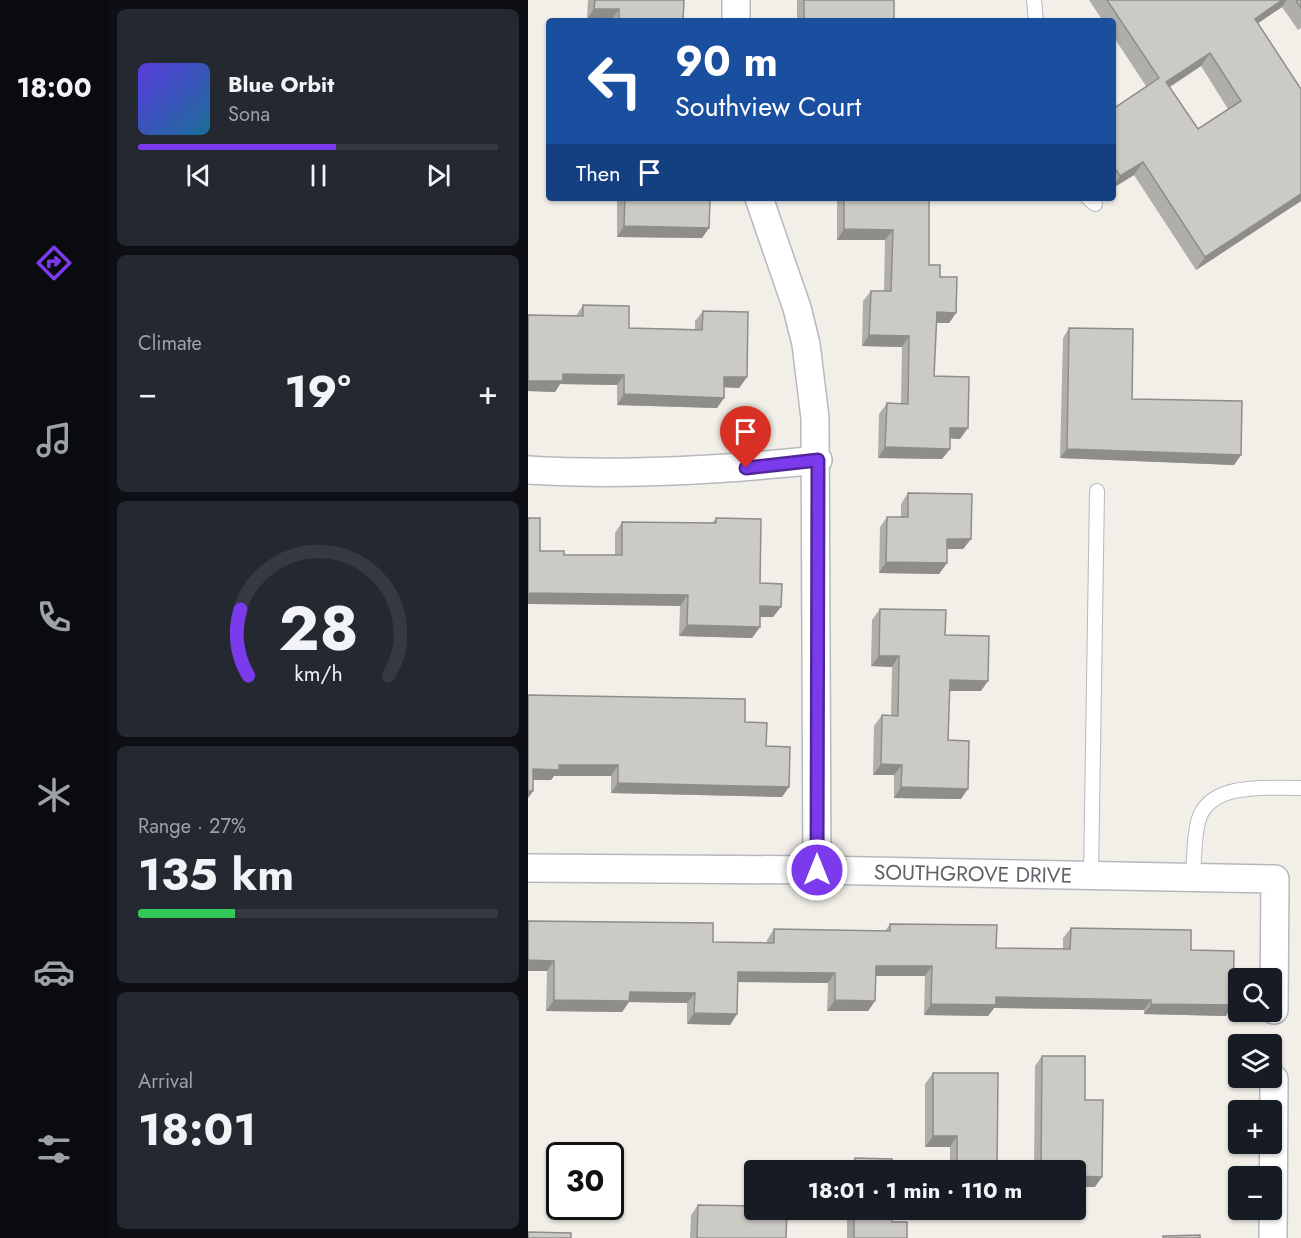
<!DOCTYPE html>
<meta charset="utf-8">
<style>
body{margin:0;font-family:Jost,sans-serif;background:#242831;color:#f1f3f6;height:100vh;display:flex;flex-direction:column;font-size:22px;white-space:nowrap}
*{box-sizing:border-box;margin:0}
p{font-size:20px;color:#9ea1a6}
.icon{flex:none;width:33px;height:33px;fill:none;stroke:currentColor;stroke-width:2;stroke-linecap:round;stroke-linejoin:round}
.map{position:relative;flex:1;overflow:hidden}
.panel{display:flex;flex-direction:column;gap:9px;padding:9px;background:#0d0f14;width:420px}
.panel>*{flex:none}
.hud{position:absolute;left:18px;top:18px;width:570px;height:183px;border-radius:6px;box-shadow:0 2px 4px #0004;background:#1a4fa0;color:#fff;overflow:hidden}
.controls{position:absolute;left:700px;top:968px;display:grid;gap:12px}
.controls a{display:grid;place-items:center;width:54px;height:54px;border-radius:6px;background:#171b24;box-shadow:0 2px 4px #0004;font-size:30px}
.speed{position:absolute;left:18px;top:1142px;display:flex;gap:12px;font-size:30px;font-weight:700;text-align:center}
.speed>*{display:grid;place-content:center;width:78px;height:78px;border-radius:50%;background:#171b24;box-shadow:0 2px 4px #0004;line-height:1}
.speed .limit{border:3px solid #111;border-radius:9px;background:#fff;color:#111}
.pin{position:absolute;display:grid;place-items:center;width:51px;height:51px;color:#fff;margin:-62px -26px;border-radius:50% 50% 50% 0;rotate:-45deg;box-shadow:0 0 6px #0007}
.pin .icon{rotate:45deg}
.me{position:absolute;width:66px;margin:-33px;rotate:0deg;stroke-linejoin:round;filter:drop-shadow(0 0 4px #0008)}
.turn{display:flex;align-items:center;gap:21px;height:126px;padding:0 30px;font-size:27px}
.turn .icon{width:78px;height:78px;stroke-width:2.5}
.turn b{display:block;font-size:42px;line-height:51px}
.then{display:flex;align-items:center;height:57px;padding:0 30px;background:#0003;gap:12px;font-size:22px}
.big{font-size:45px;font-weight:700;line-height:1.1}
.panel .card{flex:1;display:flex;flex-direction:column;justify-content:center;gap:9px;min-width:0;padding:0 21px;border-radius:9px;background:#242831}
.panel .dial{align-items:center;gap:0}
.dial svg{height:156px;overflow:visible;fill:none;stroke:#363941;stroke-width:7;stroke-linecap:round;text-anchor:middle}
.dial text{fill:#f1f3f6;stroke:none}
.song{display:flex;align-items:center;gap:18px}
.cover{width:72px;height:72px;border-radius:9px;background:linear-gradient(135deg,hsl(250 70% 55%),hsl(200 70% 35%))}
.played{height:6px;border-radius:3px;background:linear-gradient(90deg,#7c3aed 55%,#363941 55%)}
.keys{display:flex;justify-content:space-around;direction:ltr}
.heat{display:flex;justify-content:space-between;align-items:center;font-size:33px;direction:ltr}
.charge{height:9px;border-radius:4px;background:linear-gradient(90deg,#34c759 27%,#363941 0)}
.trip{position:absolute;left:216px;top:1160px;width:342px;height:60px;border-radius:6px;background:#171b24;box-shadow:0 2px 4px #0004;font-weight:700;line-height:60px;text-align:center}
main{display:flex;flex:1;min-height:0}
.tabs{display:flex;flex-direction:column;width:108px;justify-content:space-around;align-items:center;background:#090b0e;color:#9ea1a6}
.tabs .icon{width:42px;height:42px}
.tabs .on{color:#7c3aed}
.tabs b{font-size:27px;color:#f1f3f6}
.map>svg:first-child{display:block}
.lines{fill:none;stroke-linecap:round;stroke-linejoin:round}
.service-casing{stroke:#b5b8bc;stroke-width:16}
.minor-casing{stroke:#b5b8bc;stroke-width:30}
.service{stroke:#fff;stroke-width:14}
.minor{stroke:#fff;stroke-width:27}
.wall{fill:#afaea9;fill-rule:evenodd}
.shaded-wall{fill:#8f8d8a}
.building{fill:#cccac5;stroke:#8f8d8a;stroke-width:1.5;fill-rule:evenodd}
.route-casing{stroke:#51269a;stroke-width:15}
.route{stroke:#7c3aed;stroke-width:10}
.labels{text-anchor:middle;stroke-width:4.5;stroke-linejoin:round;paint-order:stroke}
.street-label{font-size:21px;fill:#5f6368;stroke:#fff}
</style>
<main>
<nav class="tabs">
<b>18:00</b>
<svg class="icon on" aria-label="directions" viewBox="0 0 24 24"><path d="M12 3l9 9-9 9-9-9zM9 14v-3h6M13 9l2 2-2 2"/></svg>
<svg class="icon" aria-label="music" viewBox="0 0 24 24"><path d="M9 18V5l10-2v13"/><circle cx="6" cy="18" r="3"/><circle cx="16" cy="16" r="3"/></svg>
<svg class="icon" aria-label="phone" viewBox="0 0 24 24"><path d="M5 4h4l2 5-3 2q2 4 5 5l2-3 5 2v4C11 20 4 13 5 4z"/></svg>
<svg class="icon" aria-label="climate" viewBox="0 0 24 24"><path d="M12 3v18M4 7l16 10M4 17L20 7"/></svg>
<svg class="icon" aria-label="car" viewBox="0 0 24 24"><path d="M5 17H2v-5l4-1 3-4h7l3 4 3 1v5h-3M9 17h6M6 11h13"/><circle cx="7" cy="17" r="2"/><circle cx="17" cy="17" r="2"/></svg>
<svg class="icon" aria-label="filters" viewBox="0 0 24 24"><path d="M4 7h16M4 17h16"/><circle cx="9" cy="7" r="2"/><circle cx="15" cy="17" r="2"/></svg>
</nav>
<section class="panel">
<div class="card">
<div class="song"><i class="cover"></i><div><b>Blue Orbit</b><p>Sona</p></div></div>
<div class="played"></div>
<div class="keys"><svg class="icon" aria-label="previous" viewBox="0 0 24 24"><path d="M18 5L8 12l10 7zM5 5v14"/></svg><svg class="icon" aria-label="pause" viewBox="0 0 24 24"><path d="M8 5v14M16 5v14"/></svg><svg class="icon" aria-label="next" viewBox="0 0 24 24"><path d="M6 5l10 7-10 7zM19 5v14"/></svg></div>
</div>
<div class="card"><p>Climate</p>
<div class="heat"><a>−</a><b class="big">19°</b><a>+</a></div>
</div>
<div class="card dial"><svg viewBox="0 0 100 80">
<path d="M14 69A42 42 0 1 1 86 69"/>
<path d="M14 69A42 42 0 0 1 10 35" stroke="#7c3aed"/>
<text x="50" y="56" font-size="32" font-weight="700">28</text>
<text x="50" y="72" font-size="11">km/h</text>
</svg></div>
<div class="card"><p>Range · 27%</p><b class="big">135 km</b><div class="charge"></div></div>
<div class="card"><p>Arrival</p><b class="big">18:01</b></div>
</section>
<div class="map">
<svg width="773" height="1238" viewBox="0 0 773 1238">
<rect width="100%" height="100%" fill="#f1efe8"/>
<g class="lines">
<defs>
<path id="service" d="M506 0 508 21
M560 198 567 204
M563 877 569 491
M665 878C666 860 666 839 670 822 680 781 741 788 773 788"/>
<path id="minor" d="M208 0V21
M231 198 269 308 278 344 287 418 289 870
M0 470C97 476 193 470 290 460
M0 868 289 870 747 879 746 1010
M745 1238 746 1079"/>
</defs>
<use href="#service" class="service-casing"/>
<use href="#minor" class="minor-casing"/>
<use href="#service" class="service"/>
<use href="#minor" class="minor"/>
</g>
<path class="wall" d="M60 0H156L155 21H84V20L59 19Z
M269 0H366V21H269Z
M561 0H773V28L770 30 754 7 730 23 773 201 668 270 606 175 585 188V109L618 86 585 36V21H575ZM673 66 700 109 670 129 642 87Z
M89 198H161L181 228 174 238 89 237Z
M309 198H401V265L412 277 428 313 421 323H408L406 376 432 439 422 438V449L414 459 350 458 351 414 359 403 373 404 374 347 334 346 335 301 343 291H356L357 240H309Z
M55 305 101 328 167 329V321L175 311 219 377 211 388 196 387 189 408 89 405V385L32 384 27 392 0 391V315L48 316Z
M541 328 604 399 713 455 706 465 532 458 535 338Z
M380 493 443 539 435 549H419V563L411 574 351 573 352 527 359 517H373V504Z
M188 518 232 583 245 617H232V627L224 638 151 636 152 606 12 551 36 555H87V533L94 522 184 523Z
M352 609 417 635 453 691H421L420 740 433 799 366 798V775H345L346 726 354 715 363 716 364 667 343 666 344 620Z
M0 695 217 722 238 746 254 797 83 793V776H26L23 780H5V791L0 798Z
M0 921 185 942 239 943V940L246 929 357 931 362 924 468 948 535 949V938L543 928 663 950 705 1005 698 1016 616 1014V1010L466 1008 460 1016 396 1015 397 976H347V1001L340 1011H299L300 983 209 982V1014L202 1025 159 1024V1003L101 1002 94 1012 18 1011 19 971Z
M514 1056 557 1100 567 1187H548V1170H506L507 1066Z
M405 1073 469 1170H422V1147H397V1084Z
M327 1158 364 1170H319Z
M170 1205 258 1238H162L163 1215Z
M319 1209H364V1222L379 1238H319Z
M422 1209H466L462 1215H422Z"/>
<path class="shaded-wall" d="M754 0H759L754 7 717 32 727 19Z
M66 9H91L84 20 59 19Z
M682 53 673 66 629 95 638 82Z
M615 162 606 175 585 188 592 176Z
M773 194V201L668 270 677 257Z
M96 226 181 228 174 238 89 237Z
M316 229 365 230 357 240H309Z
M409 312 428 313 421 323H401Z
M341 335 381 336 374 347 334 346Z
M35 374 96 375 89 385 32 384 27 392 0 391V381Z
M196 377H219L211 388 189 387Z
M96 394 196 398 189 408 89 405Z
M422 428H440L432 439 415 438Z
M357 447 422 449 414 459 350 458Z
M539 449 713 455 706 465 532 458Z
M419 539H443L435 549H412Z
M358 562 419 563 411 574 351 573Z
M0 593 160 595 152 606 0 604Z
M232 606 253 607 245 617H225Z
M159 625 232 627 224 638 151 636Z
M351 656H371L364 667 343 666Z
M422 680 460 681 453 691H414Z
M353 764 374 765 366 775H345Z
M31 765H90L83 776H26L23 780H0L5 769Z
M90 783 261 787 254 797 83 793Z
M373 787 440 789 433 799 366 798Z
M0 791H5L0 798Z
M0 960 26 961 19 971H0Z
M348 966H404L397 976H340Z
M210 972 307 973 300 983 202 982Z
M102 992 167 993 159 1003 101 1002 94 1012 18 1011 26 1000Z
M468 997 623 1000 616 1010 466 1008 460 1016 396 1015 403 1004Z
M307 1000 347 1001 340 1011H299Z
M623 1004 705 1005 698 1016 616 1014Z
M166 1013 209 1014 202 1025 159 1024Z
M405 1136H429L422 1147H397Z
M548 1176 574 1177 567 1187H548Z
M427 1209H466L462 1215H422Z"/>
<path class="building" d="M67 0H156L155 21H91V9H66Z
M276 0H366V21H276Z
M579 0H754L727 19 773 89V194L677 257 615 162 592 176 585 165V109L631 78ZM682 53 713 101 670 129 638 82Z
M768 0H773V8Z
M97 198H161V199H182L181 228 96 226Z
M316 198H401V265H412V277H429L428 313 409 312 406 376 441 377 440 428H422V449L357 447 359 403 380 404 381 336 341 335 343 291H363L365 230 316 229Z
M55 305 101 306V328L174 330 175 311 220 312 219 377H196V398L96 394V375L35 374V381H0V315L55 316Z
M541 328 605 329 604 399 714 401 713 455 539 449Z
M380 493 444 494 443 539H419V563L358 562 359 517H380Z
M0 518H12V551H36V555H94V522L188 523V518L233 519 232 583 254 584 253 607 232 606V627L159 625 160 595 0 593Z
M352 609 418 610 417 635 461 636 460 681 422 680 420 740 441 741 440 789 373 787 374 765 353 764 354 715 370 716 371 656H351Z
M0 695 217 699V722L239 723 238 746 262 747 261 787 90 783V765H31V770L5 769V791H0Z
M0 921 185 923V942L246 943V929L362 931V924L469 925 468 948 542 949 543 928 663 930V950L706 951 705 1005 623 1004V1000L468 997V1005L403 1004 404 966H348L347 1001 307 1000V973L210 972 209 1014 166 1013 167 993 102 992 101 1001 26 1000V961L0 960Z
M514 1056H557V1100H575L574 1177 548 1176V1170H513Z
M405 1073H470L469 1170H429V1136H405Z
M327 1158 364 1159V1170H327Z
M170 1205 226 1206V1209H259L258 1238H169Z
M326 1209H364V1222H379V1238H326Z
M0 1232 43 1233V1238H0Z
M672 1235V1238H635V1236Z"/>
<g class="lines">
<defs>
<path id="route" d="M218 468 290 460 289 870"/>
</defs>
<use href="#route" class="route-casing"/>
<use href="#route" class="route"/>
</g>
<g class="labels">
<g class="street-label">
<text transform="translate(445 874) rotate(1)" y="7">SOUTHGROVE DRIVE</text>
</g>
</g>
</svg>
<div class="controls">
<a><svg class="icon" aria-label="search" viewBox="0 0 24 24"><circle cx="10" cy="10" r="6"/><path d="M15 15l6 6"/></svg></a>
<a><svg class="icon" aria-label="layers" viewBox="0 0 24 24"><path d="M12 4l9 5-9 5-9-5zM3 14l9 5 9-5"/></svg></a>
<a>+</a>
<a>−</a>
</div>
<div class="speed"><div class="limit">30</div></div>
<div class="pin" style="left:218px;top:468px;background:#d93025"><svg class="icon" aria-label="arrive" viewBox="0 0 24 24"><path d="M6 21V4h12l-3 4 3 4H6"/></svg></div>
<svg class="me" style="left:289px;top:870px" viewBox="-20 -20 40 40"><circle r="17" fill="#7c3aed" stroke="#fff" stroke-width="3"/><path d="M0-11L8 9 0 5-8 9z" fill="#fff"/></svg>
<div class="trip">18:01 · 1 min · 110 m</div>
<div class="hud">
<div class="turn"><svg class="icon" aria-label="left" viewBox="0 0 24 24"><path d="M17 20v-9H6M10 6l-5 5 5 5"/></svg><div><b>90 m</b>Southview Court</div></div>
<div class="then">Then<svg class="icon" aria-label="arrive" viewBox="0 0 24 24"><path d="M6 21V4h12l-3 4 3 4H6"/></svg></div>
</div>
</div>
</main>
